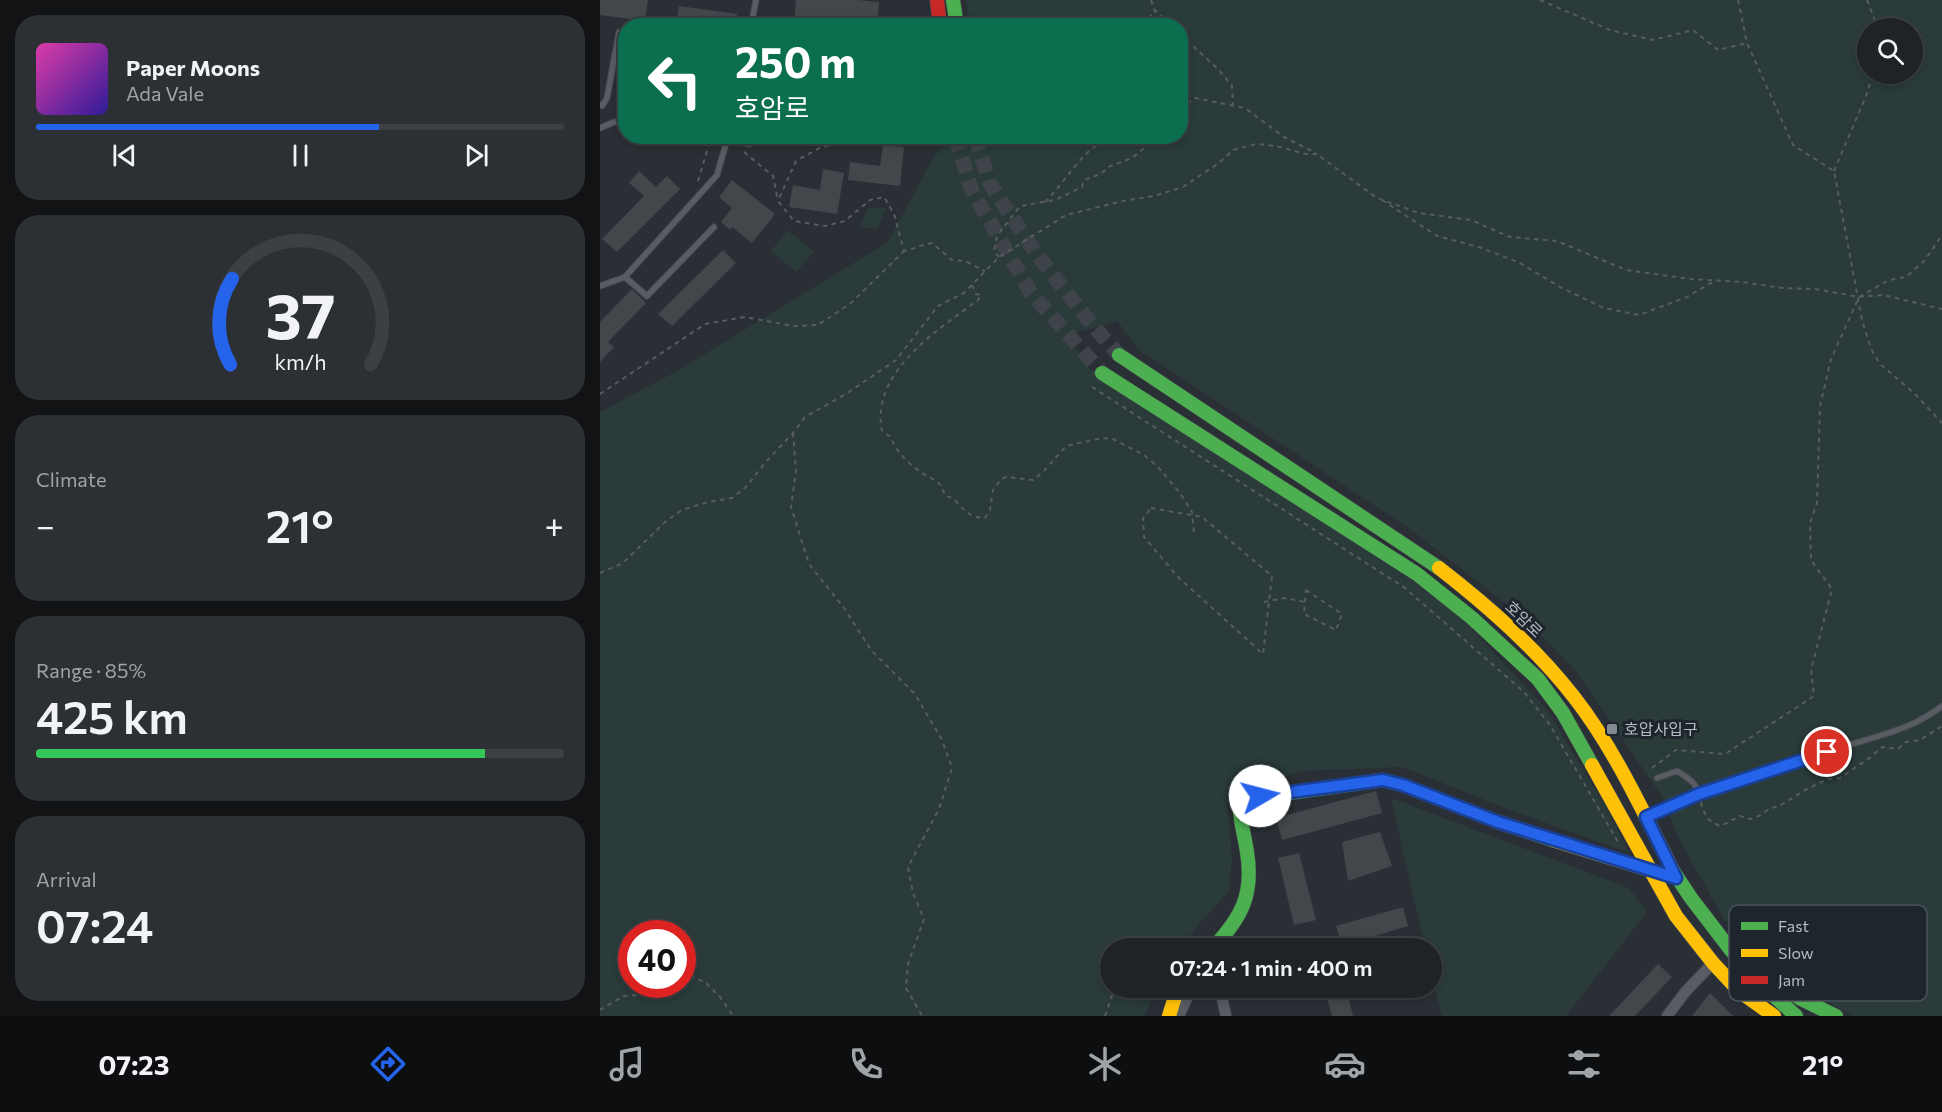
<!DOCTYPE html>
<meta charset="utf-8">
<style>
body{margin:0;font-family:Commissioner,"Noto Sans KR",sans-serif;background:#2c2f33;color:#f1f3f6;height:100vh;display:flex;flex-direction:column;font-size:22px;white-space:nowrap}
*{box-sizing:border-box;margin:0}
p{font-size:20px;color:#a1a4a7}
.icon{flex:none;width:33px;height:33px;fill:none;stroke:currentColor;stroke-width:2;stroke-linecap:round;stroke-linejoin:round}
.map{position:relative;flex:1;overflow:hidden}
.details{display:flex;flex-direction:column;gap:15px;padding:15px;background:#111315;width:600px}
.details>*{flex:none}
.hud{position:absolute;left:18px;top:18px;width:570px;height:126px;border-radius:24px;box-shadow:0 3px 9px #0003,0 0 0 2px #3c4044;background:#0b6e4f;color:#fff;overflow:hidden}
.fabs{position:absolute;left:1257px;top:18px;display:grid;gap:12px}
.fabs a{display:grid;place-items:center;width:66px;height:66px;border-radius:50%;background:#1f2327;box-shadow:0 3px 9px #0003,0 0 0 2px #3c4044;font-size:30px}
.speed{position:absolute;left:18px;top:920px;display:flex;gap:12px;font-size:30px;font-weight:700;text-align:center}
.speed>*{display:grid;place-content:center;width:78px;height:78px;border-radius:50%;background:#1f2327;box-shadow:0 3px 9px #0003,0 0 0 2px #3c4044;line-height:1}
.speed .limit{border:9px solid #d22;background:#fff;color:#111}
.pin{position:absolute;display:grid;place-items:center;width:51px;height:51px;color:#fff;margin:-26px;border:3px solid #fff;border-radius:50%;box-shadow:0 2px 6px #0007}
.me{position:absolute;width:66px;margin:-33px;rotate:82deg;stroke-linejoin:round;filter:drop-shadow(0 0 4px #0008)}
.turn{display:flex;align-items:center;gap:21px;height:126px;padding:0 18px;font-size:27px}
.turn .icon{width:78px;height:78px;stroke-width:2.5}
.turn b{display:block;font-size:42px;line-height:51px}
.big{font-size:45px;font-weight:600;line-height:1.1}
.details .tile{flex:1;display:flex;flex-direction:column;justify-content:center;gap:9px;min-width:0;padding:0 21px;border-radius:24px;background:#2c2f33}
.details .dial{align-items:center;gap:0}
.dial svg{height:156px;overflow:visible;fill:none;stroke:#3c4044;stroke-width:7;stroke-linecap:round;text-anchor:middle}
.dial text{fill:#f1f3f6;stroke:none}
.song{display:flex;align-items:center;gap:18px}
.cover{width:72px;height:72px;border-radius:9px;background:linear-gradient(135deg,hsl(320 70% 55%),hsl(250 70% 35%))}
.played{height:6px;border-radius:3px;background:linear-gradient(90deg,#2563eb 65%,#3c4044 65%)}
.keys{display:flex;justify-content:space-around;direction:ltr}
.heat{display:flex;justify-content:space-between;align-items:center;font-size:33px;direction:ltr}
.charge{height:9px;border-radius:4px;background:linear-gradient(90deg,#34c759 85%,#3c4044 0)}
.trip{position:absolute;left:500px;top:938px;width:342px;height:60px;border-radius:30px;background:#1f2327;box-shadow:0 3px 9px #0003,0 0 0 2px #3c4044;font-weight:600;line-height:60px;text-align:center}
.tab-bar{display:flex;height:96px;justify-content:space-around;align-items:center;background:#0c0e10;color:#a1a4a7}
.tab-bar .icon{width:42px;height:42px}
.tab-bar .active{color:#2563eb}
.tab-bar b{font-size:27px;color:#f1f3f6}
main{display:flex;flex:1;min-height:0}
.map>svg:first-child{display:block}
.green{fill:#2a3b3a;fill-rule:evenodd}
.building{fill:#42474c}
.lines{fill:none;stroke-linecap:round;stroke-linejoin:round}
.secondary-tunnel{stroke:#3e444a;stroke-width:15;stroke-dasharray:15 8;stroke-linecap:butt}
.lane-casing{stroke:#464b4f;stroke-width:7}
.street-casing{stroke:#464b4f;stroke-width:12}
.fast-casing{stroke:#464b4f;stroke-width:15}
.slow-casing{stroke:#464b4f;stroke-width:15}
.jam-casing{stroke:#464b4f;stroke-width:15}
.path{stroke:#585c60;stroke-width:2;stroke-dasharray:4.5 4.5;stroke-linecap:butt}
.lane{stroke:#595c62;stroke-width:5}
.street{stroke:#595c62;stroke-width:10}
.fast{stroke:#4caf50;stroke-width:14}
.slow{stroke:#ffc107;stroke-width:14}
.jam{stroke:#c62828;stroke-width:14}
.route-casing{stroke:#184099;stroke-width:15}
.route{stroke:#2563eb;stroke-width:10}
.poi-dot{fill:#838a92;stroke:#1e252d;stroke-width:2}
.labels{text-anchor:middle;stroke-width:6;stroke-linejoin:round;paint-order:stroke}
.street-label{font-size:16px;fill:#b4bbc4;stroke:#1e252d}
.poi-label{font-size:16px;fill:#b4bbc4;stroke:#1e252d;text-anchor:start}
.key{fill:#1e252d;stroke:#4b525a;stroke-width:1.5}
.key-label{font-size:16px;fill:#b4bbc4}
</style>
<main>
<section class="details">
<div class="tile">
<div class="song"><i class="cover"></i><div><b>Paper Moons</b><p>Ada Vale</p></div></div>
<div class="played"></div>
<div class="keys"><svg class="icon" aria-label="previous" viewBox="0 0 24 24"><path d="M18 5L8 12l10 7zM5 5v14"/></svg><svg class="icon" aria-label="pause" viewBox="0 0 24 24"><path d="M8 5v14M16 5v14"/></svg><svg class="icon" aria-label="next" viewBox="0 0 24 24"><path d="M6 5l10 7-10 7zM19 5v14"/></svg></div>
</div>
<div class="tile dial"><svg viewBox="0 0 100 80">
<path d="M14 69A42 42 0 1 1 86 69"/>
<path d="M14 69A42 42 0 0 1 15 25" stroke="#2563eb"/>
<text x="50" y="56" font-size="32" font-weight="700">37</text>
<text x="50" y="72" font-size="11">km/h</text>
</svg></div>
<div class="tile"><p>Climate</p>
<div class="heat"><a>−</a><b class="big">21°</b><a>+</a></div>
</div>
<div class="tile"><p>Range · 85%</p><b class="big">425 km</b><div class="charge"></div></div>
<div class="tile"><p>Arrival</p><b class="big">07:24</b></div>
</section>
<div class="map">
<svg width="1342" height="1016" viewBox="0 0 1342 1016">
<rect width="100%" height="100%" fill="#292f34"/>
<path class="green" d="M366 0H1342V1016H1253L1203 988 1124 919 1080 841 1063 798 975 670 923 617 810 529 539 350 517 321 468 335 489 368 544 409 634 459 732 522 859 615 948 711 1007 809 1029 853 913 811 802 767 700 771 627 802 632 857 629 891 599 924 581 948H510V987H558L544 1016H0V412L77 371 288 242 334 156 341 147 375 140 378 136H580V26L370 25ZM1268 28H1312V74H1268ZM32 933H82V984H32Z
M268 208H286L278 228H259Z
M188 230 214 252 196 272 171 251Z
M791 798 1029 888 1047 912 966 1016H842L831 973V948H825Z"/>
<path class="building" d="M0 0H48L45 21 0 15Z
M196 0H258L279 2 277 26H238L194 22Z
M79 6 137 14 136 26H76Z
M283 145 304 147 300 186 248 180 250 162 280 166Z
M223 169 244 173 237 214 189 207 193 185 220 190Z
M39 171 56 187 67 176 80 189 17 252 2 239 44 196 29 183Z
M132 180 175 214 152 243 132 227 130 230 121 222 132 208 119 197Z
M123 250 136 263 72 326 58 314Z
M32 289 46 303 8 342 14 347 0 362V322Z
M776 791 782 813 682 840 676 818Z
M780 832 792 866 748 881 742 842Z
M699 853 716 920 694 925 678 858Z
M803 907 808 926 742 946 736 926Z
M1058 964 1072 977 1035 1016H1009Z
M724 987H746L753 1016H732Z
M1110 993 1133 1016H1092Z"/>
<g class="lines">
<path class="secondary-tunnel" d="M355 136 372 191 431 293 502 373
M375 136 390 184 438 256 489 321 519 355"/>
<defs>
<path id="lane" d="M151 26 156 0
M0 105 2 106 7 98 19 32
M0 128 14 122H26
M112 136 127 140 128 136
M25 277 47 296 114 227
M0 286 25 277 117 175 127 140 149 144
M1099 794C1148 776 1199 761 1249 745 1284 734 1312 729 1342 706
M1048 816 1099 794C1096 782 1086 777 1077 771L1057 778"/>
<path id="street" d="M617 987 621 993 626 1016
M579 1016 592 987
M1067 1016 1086 991 1113 963"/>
<path id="fast" d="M353 0 357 26
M519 355 839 568
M502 373 817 574 872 618 938 679 963 713 992 765
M1073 871 1091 898 1130 949 1160 983 1196 1016
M613 948C641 918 654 895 647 852 645 838 641 825 640 811L649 801 660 797 782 780 803 785 898 822 953 840
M1152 965 1201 999 1236 1016"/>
<path id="slow" d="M839 568C888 606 935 647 974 697 1014 748 1044 813 1073 871
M992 765 1076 916 1113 963 1139 991 1174 1016
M953 840 1053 871
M569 1016 578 987"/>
<path id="jam" d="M337 0 340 26"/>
</defs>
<use href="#lane" class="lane-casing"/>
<use href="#street" class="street-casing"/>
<use href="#fast" class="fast-casing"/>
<use href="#slow" class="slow-casing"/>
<use href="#jam" class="jam-casing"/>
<path class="path" d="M551 0 560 26
M940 0 1010 30 1053 40 1093 30 1118 50 1147 43
M1138 0 1147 43 1193 145 1234 171 1262 320 1271 349 1280 364 1314 393 1342 423
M1267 0 1278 28
M544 26 555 10 571 26
M580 34 618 69 632 86 633 105
M580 109 595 98 645 108 684 137 716 153
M253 136 244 143 221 147 196 161 178 201 194 221 225 226 245 221 270 200 284 197 294 214 304 251C314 249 321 245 332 243L352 260 365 261 385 271
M144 152 173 176 178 201
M1234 171 1266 96 1273 74
M98 181 109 144
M782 200 837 236 879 247 920 263 960 287 1004 308 1039 315 1087 297 1116 280
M445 202C460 187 471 169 486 154 493 147 502 142 510 136
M399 257 394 251 397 236 420 206 455 200 482 187 484 180 501 174 508 167 532 158 559 136
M372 285 376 294 381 295 378 300C338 330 270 372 282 431L291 437C295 451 310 465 322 473 336 482 340 479 345 496L353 498C363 509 369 518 385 518L390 510 393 490 401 479 406 477 433 480 443 472 466 446 502 438 513 439 544 455 558 467 580 493 592 512 594 534
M492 387 805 588 924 692 950 725 1018 842
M0 394 105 324 145 317 193 326 218 325 251 303 304 251
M193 433 196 471 191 507 209 564 244 608 271 650 315 694 342 740 352 768 339 809 308 867 313 893 324 919 308 964 306 988 322 1016
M551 508 602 517 672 576 663 654 579 578 544 537 543 518Z
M0 573 23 563 66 521 82 510 108 502 132 498 147 486 164 464 193 433 205 417 246 394 296 360 338 306 364 293 399 257 466 215 523 201 554 196 583 187 619 163 633 150 656 144 676 146 706 154H718L722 158 777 198 819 213 871 220 910 237 957 241 1026 270 1090 279 1142 282 1182 288 1215 289 1259 297 1283 295 1342 309
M706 590 742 614 736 630 704 614Z
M664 602 685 598 705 602
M1052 768 1076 750 1125 754 1214 696 1211 670 1232 589 1211 560 1210 523 1217 503 1220 406 1231 359 1259 297 1289 280 1306 277 1325 260 1342 235
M1101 802C1104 815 1108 822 1121 826L1140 816 1150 819 1159 816 1169 809 1181 805 1205 790 1228 779 1240 778 1271 757 1282 747 1298 749 1306 742 1320 740 1342 726
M553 948 558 943
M82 978 87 975 105 982 120 997 133 1016
M0 1010 23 996 40 995 70 984
M505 1016 513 993 519 987"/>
<use href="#lane" class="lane"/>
<use href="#street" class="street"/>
<use href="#fast" class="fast"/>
<use href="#slow" class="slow"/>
<use href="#jam" class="jam"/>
</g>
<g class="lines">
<defs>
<path id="route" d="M660 796 783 780 803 785 898 822 1076 878 1046 817 1099 794 1227 752"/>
</defs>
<use href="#route" class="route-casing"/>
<use href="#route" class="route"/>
</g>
<rect class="poi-dot" x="1006" y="723" width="12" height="12" rx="3"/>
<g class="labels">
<g class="street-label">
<text transform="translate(924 619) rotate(44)" y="6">호암로</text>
</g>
<g class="poi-label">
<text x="1024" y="735">호압사입구</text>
</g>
</g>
<rect x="1129" y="905" width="198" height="96" rx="9" class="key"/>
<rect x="1141" y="922" width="27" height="8" fill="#4caf50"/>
<rect x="1141" y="949" width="27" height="8" fill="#ffc107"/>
<rect x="1141" y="976" width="27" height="8" fill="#c62828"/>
<g class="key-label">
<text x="1178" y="932">Fast</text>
<text x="1178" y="959">Slow</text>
<text x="1178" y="986">Jam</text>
</g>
</svg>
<div class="fabs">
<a><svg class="icon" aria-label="search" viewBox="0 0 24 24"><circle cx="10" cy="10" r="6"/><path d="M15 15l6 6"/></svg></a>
</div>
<div class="speed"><div class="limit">40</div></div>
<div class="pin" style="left:1227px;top:752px;background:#d93025"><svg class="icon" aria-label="arrive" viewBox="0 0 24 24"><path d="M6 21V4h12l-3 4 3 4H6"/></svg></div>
<svg class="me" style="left:660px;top:796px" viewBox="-20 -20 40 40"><circle r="19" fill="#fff"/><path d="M0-13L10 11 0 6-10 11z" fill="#2563eb"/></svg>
<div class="trip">07:24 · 1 min · 400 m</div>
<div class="hud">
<div class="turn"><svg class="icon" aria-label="left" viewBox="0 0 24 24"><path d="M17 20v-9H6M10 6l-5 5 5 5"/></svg><div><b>250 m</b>호암로</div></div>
</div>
</div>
</main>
<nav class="tab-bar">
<b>07:23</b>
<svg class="icon active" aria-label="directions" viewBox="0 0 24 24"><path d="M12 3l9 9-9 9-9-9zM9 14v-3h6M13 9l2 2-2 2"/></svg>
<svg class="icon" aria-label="music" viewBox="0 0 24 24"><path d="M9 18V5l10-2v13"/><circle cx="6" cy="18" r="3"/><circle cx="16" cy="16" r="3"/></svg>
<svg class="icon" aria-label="phone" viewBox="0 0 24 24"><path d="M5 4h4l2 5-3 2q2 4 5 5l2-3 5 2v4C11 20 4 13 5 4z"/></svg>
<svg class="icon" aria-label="climate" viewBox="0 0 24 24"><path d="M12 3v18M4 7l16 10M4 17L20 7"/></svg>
<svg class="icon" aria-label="car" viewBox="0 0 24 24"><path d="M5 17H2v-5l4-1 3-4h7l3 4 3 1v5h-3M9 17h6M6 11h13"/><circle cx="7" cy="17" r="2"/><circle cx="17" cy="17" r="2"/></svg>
<svg class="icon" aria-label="filters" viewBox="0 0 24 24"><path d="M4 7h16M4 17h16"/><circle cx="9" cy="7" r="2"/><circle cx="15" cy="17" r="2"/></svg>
<b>21°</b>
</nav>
